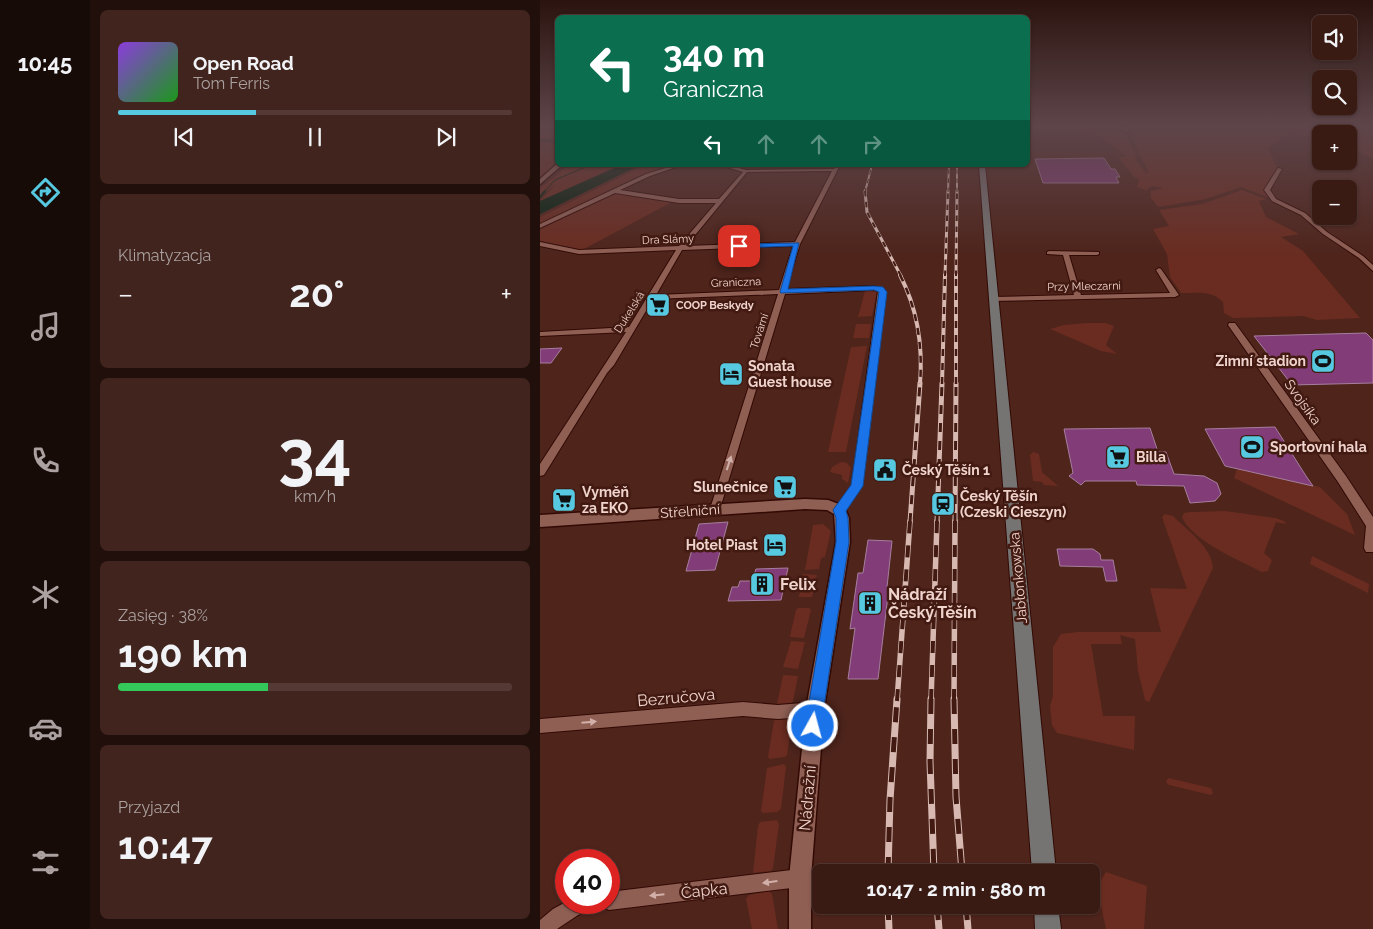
<!DOCTYPE html>
<html lang="pl">
<meta charset="utf-8">
<style>
body{margin:0;font-family:Raleway,sans-serif;background:#41241d;color:#f1f3f6;height:100vh;display:flex;flex-direction:column;font-size:19px;white-space:nowrap}
*{box-sizing:border-box;margin:0}
p{font-size:16px;color:#aba1a0}
.icon{flex:none;width:28px;height:28px;fill:none;stroke:currentColor;stroke-width:2;stroke-linecap:round;stroke-linejoin:round}
.map{position:relative;flex:1;overflow:hidden}
.side{display:flex;flex-direction:column;gap:10px;padding:10px;background:#200f0b;width:450px}
.side>*{flex:none}
.banner{position:absolute;left:15px;top:15px;width:475px;height:152px;border-radius:8px;box-shadow:0 1px 4px #0004,0 0 0 1px #543934;background:#0b6e4f;color:#fff;overflow:hidden}
.fabs{position:absolute;left:772px;top:15px;display:grid;gap:10px}
.fabs a{display:grid;place-items:center;width:45px;height:45px;border-radius:8px;background:#3a1b14;box-shadow:0 1px 4px #0004,0 0 0 1px #543934;font-size:25px}
.speed{position:absolute;left:15px;top:849px;display:flex;gap:10px;font-size:25px;font-weight:700;text-align:center}
.speed>*{display:grid;place-content:center;width:65px;height:65px;border-radius:50%;background:#3a1b14;box-shadow:0 1px 4px #0004,0 0 0 1px #543934;line-height:1}
.speed .limit{border:8px solid #d22;background:#fff;color:#111}
.pin{position:absolute;display:grid;place-items:center;width:42px;height:42px;color:#fff;margin:-21px;border-radius:10px;box-shadow:0 2px 8px #0006}
.me{position:absolute;width:55px;margin:-28px;rotate:7deg;stroke-linejoin:round;filter:drop-shadow(0 0 4px #0008)}
.turn{display:flex;align-items:center;gap:18px;height:105px;padding:0 25px;font-size:22px}
.turn .icon{width:65px;height:65px;stroke-width:2.5}
.turn b{display:block;font-size:35px;line-height:42px}
.lanes{display:flex;align-items:center;height:48px;padding:0 25px;background:#0003;justify-content:center;gap:25px;direction:ltr}
.lanes .off{opacity:.35}
.big{font-size:38px;font-weight:700;line-height:1.1}
.side .card{flex:1;display:flex;flex-direction:column;justify-content:center;gap:8px;min-width:0;padding:0 18px;border-radius:8px;background:#41241d}
.side .dial{align-items:center;gap:0}
.dial b{font-size:65px;line-height:1}
.song{display:flex;align-items:center;gap:15px}
.cover{width:60px;height:60px;border-radius:8px;background:linear-gradient(135deg,hsl(270 70% 55%),hsl(120 70% 35%))}
.played{height:5px;border-radius:2px;background:linear-gradient(90deg,#56c9e0 35%,#543934 35%)}
.keys{display:flex;justify-content:space-around;direction:ltr}
.heat{display:flex;justify-content:space-between;align-items:center;font-size:28px;direction:ltr}
.charge{height:8px;border-radius:4px;background:linear-gradient(90deg,#34c759 38%,#543934 0)}
.trip{position:absolute;left:272px;top:864px;width:288px;height:50px;border-radius:8px;background:#3a1b14;box-shadow:0 1px 4px #0004,0 0 0 1px #543934;font-weight:700;line-height:50px;text-align:center}
main{display:flex;flex:1;min-height:0}
.dock{display:flex;flex-direction:column;width:90px;justify-content:space-around;align-items:center;background:#170b08;color:#aba1a0}
.dock .icon{width:35px;height:35px}
.dock .active{color:#56c9e0}
.dock b{font-size:22px;color:#f1f3f6}
.map>svg:first-child{display:block}
.green{fill:#6a2c20}
.water{fill:#052210}
.lines{fill:none;stroke-linecap:round;stroke-linejoin:round}
.stream-far1{stroke:#052210;stroke-width:1}
.stream{stroke:#052210;stroke-width:2}
.building{fill:#823d78;stroke:#a67e9e}
.minor-casing{stroke:#320a04;stroke-width:2}
.tertiary-casing{stroke:#320a04;stroke-width:3}
.secondary-casing{stroke:#320a04;stroke-width:2}
.minor{fill:#8f5f54;fill-rule:evenodd}
.tertiary{fill:#8f5f54;fill-rule:evenodd}
.secondary{fill:#757473;fill-rule:evenodd}
.rail-far5-casing{stroke:#d7b9b2;stroke-width:2}
.rail-far4-casing{stroke:#d7b9b2;stroke-width:3}
.rail-far3-casing{stroke:#d7b9b2;stroke-width:4}
.rail-far2-casing{stroke:#d7b9b2;stroke-width:5}
.rail-far1-casing{stroke:#d7b9b2;stroke-width:5.5}
.rail-casing{stroke:#d7b9b2;stroke-width:7}
.rail-far5{stroke:#431a11;stroke-width:1;stroke-dasharray:4.5;stroke-linecap:butt}
.rail-far4{stroke:#431a11;stroke-width:2;stroke-dasharray:5.5;stroke-linecap:butt}
.rail-far3{stroke:#431a11;stroke-width:2.5;stroke-dasharray:7;stroke-linecap:butt}
.rail-far2{stroke:#431a11;stroke-width:3;stroke-dasharray:9;stroke-linecap:butt}
.rail-far1{stroke:#431a11;stroke-width:4;stroke-dasharray:12;stroke-linecap:butt}
.rail{stroke:#431a11;stroke-width:5;stroke-dasharray:15;stroke-linecap:butt}
.oneway{fill:#d2b0a9}
.route{fill:#1a73e8;stroke:#114b97}
.labels{text-anchor:middle;stroke-width:5;stroke-linejoin:round;paint-order:stroke}
.far-street-label{font-size:11px;fill:#efd3cd;stroke:#431a11}
.far-poi-label{font-size:11px;font-weight:bold;fill:#efd3cd;stroke:#431a11;text-anchor:start}
.poi-label{font-size:14px;font-weight:bold;fill:#efd3cd;stroke:#431a11;text-anchor:start}
.street-label{font-size:14px;fill:#efd3cd;stroke:#431a11}
.near-poi-label{font-size:16px;font-weight:bold;fill:#efd3cd;stroke:#431a11;text-anchor:start}
.near-street-label{font-size:16px;fill:#efd3cd;stroke:#431a11}
</style>
<main>
<nav class="dock">
<b>10:45</b>
<svg class="icon active" aria-label="directions" viewBox="0 0 24 24"><path d="M12 3l9 9-9 9-9-9zM9 14v-3h6M13 9l2 2-2 2"/></svg>
<svg class="icon" aria-label="music" viewBox="0 0 24 24"><path d="M9 18V5l10-2v13"/><circle cx="6" cy="18" r="3"/><circle cx="16" cy="16" r="3"/></svg>
<svg class="icon" aria-label="phone" viewBox="0 0 24 24"><path d="M5 4h4l2 5-3 2q2 4 5 5l2-3 5 2v4C11 20 4 13 5 4z"/></svg>
<svg class="icon" aria-label="climate" viewBox="0 0 24 24"><path d="M12 3v18M4 7l16 10M4 17L20 7"/></svg>
<svg class="icon" aria-label="car" viewBox="0 0 24 24"><path d="M5 17H2v-5l4-1 3-4h7l3 4 3 1v5h-3M9 17h6M6 11h13"/><circle cx="7" cy="17" r="2"/><circle cx="17" cy="17" r="2"/></svg>
<svg class="icon" aria-label="filters" viewBox="0 0 24 24"><path d="M4 7h16M4 17h16"/><circle cx="9" cy="7" r="2"/><circle cx="15" cy="17" r="2"/></svg>
</nav>
<section class="side">
<div class="card">
<div class="song"><i class="cover"></i><div><b>Open Road</b><p>Tom Ferris</p></div></div>
<div class="played"></div>
<div class="keys"><svg class="icon" aria-label="previous" viewBox="0 0 24 24"><path d="M18 5L8 12l10 7zM5 5v14"/></svg><svg class="icon" aria-label="pause" viewBox="0 0 24 24"><path d="M8 5v14M16 5v14"/></svg><svg class="icon" aria-label="next" viewBox="0 0 24 24"><path d="M6 5l10 7-10 7zM19 5v14"/></svg></div>
</div>
<div class="card"><p>Klimatyzacja</p>
<div class="heat"><a>−</a><b class="big">20°</b><a>+</a></div>
</div>
<div class="card dial"><b>34</b><p>km/h</p></div>
<div class="card"><p>Zasięg · 38%</p><b class="big">190 km</b><div class="charge"></div></div>
<div class="card"><p>Przyjazd</p><b class="big">10:47</b></div>
</section>
<div class="map">
<svg width="833" height="929" viewBox="0 0 833 929">
<rect width="100%" height="100%" fill="#4e241b"/>
<path class="green" d="M0 126H17V140L0 139Z
M524 126H608L591 130 582 127 597 157H594L606 173H609L589 133 617 126H833V158C823 155 818 149 809 146V134H781V139L749 133 752 135 744 137 728 148 737 167 725 193 730 198 701 187 666 199 618 207 611 198V191L623 188 612 186 606 190 597 187 600 179 594 177 578 157H586L585 155 562 138Z
M0 142 17 144C18 161 14 167 0 178Z
M28 165H81L0 201 16 184 0 196V188L20 173Z
M105 165H137L107 174 0 225V217Z
M702 190 726 199 719 201 726 217 759 234 741 237 763 251 820 318 777 320 763 316 693 318 684 313 683 302C672 290 656 293 641 293L630 277 627 254 613 229 629 226 619 210 662 204Z
M77 192 132 202 42 250 0 241V228Z
M325 291H337L332 316 318 317Z
M548 323H566L574 326 566 345 577 354 561 351 510 329 524 325Z
M316 324H331L329 338H313Z
M327 346 306 452H288L311 347Z
M493 452 499 454 502 472 518 486 504 485 502 482 493 481 490 455Z
M301 462 307 463 311 468 308 483 302 479V475L290 472 292 467Z
M697 469 780 487 807 514 815 535 694 478Z
M685 511 736 518 744 521 746 524 736 522 724 553 732 560 728 571 722 572C699 560 652 541 642 517L644 513 650 512Z
M625 514 633 516C647 530 672 547 673 568L609 702 605 700 598 671 595 639 580 635 582 644H551L563 716H595L594 750 517 733 512 725 510 706 513 696V647L521 634 538 632H621L610 588 647 589 622 517Z
M283 524 291 531 285 557 281 558 279 569 265 570 273 525Z
M772 556 829 584 828 593 770 564Z
M263 574 277 575 272 597H259V596Z
M258 608H269L271 610 264 638 251 637 250 636 256 610Z
M251 641 265 642 258 669 243 667Z
M243 675 258 676 253 701 251 703 237 704Z
M250 718 252 720 247 755 245 757 230 759 228 757 234 721 236 719Z
M244 764 246 767 241 809 237 812 223 813 221 811 227 768Z
M628 778 671 788 673 793 671 795 629 785 626 782Z
M237 820 239 824 233 868 231 871 213 873 218 826 220 822Z
M566 872 607 886 604 929H566L557 886Z
M229 891 232 894 238 929H212L206 899 209 895Z"/>
<path class="water" d="M81 165H100L0 214V201Z"/>
<g class="lines">
<path class="stream-far1" d="M0 140 18 141
M4 192 15 180 50 165"/>
<path class="stream" d="M0 197 5 191"/>
</g>
<path class="building" d="M564 158 571 169H575L580 177H576L579 183H503L495 159Z
M826 333 833 340V383L752 385 714 336Z
M22 348 11 363H0V349Z
M735 427 766 476 773 486 685 466 665 429Z
M610 428 618 452H626L634 474 664 476 677 483 681 494 675 501 650 503 644 486 597 485 596 481H545L541 485 529 476 533 473 524 429Z
M188 522 175 570 146 571 159 524Z
M328 540 352 541 347 587H349L338 679H308L315 628 310 629 318 573H323Z
M517 549H553L560 554 561 560H573L577 581H566L563 567 520 566Z
M248 568 241 600 188 601 192 587H198L200 581H212L216 569Z"/>
<g class="lines">
<defs>
<path id="minor" d="M571 126H578L590 131 588 132Z
M135 165H142L110 176 80 190 139 199H179L203 172 180 165H188L206 170 294 169 296 165H300L260 244 246 289 334 286 345 290 322 486 303 513 299 514 295 513 294 510 312 485 338 291 334 290 245 294 179 512 175 513 171 512 170 509 238 294 113 299 74 365 67 373 4 475 0 476V464L86 332 0 336V332L89 327 136 250 39 254 0 246V242L39 250 139 246 176 203H139L75 193 2 227 0 228V224L106 174ZM292 171 255 242 146 246 207 172ZM253 246 239 290 116 295 142 250Z
M738 168 742 169 730 190 736 199 765 213 787 232 823 256 833 265V271L819 258 783 234 761 215 732 201 724 190Z
M509 251 559 252V254L557 255H529L541 295 630 293 616 270 619 268 621 269 639 295 635 297 450 301 449 299 453 297 534 295 523 255 507 254V252Z
M689 323H695L806 476 833 517V552H826L824 548 826 526 798 482 688 325Z
M203 702 238 705 275 702 280 704 282 709 280 714 275 716 238 719 203 716 0 733V719Z
M260 869 266 872 269 878 266 884 260 887 69 910 63 907 61 902H69V892Z
M26 902H60L57 908 38 915 17 929H0V920L13 909Z"/>
<path id="tertiary" d="M17 164 22 165 0 184V179Z
M265 499 288 500 304 506 309 518 310 542 284 709 271 878V929H249V878L266 709 296 542 294 514 287 510 265 509 0 527V515Z"/>
<path id="secondary" d="M439 165H445L516 872H492Z
M494 905H518L521 929H495Z"/>
</defs>
<use href="#minor" class="minor-casing"/>
<use href="#tertiary" class="tertiary-casing"/>
<use href="#secondary" class="secondary-casing"/>
<use href="#minor" class="minor"/>
<use href="#tertiary" class="tertiary"/>
<use href="#secondary" class="secondary"/>
<defs>
<path id="rail-far5" d="M325 192 332 165
M408 192 409 165
M417 192V165"/>
<path id="rail-far4" d="M325 191 327 212 361 276
M405 276 408 191
M416 276 417 191"/>
<path id="rail-far3" d="M360 275C377 308 383 347 380 384
M402 384 405 275
M416 384V275"/>
<path id="rail-far2" d="M370 522 380 383
M397 522 402 383
M415 522 416 383"/>
<path id="rail-far1" d="M357 701 370 521
M391 701 397 521
M414 701 415 521"/>
<path id="rail" d="M391 699 390 762 394 872
M414 699 416 797 422 872
M348 872 350 800 357 699
M348 905 349 929
M397 905 399 929
M426 905 428 929"/>
</defs>
<use href="#rail-far5" class="rail-far5-casing"/>
<use href="#rail-far4" class="rail-far4-casing"/>
<use href="#rail-far3" class="rail-far3-casing"/>
<use href="#rail-far2" class="rail-far2-casing"/>
<use href="#rail-far1" class="rail-far1-casing"/>
<use href="#rail" class="rail-casing"/>
<use href="#rail-far5" class="rail-far5"/>
<use href="#rail-far4" class="rail-far4"/>
<use href="#rail-far3" class="rail-far3"/>
<use href="#rail-far2" class="rail-far2"/>
<use href="#rail-far1" class="rail-far1"/>
<use href="#rail" class="rail"/>
</g>
<defs><path id="oneway-solid" d="M-6-.8H1V-3.2L6.5 0L1 3.2V.8H-6Z" transform="scale(1.25)"/></defs>
<g class="oneway">
<use href="#oneway-solid" transform="translate(189 463) rotate(-72)"/>
<use href="#oneway-solid" transform="translate(49 722) rotate(-5)"/>
<use href="#oneway-solid" transform="translate(230 882) rotate(172)"/>
<use href="#oneway-solid" transform="translate(117 895) rotate(174)"/>
</g>
<linearGradient id="sky" x2="0" y2="1"><stop stop-color="#2b140f"/><stop offset="0.49" stop-color="#5d454a"/><stop offset="1" stop-color="#5d454a" stop-opacity="0"/></linearGradient>
<rect width="833" height="256" fill="url(#sky)"/>
<path class="route" d="M259 243 248 289 334 286 343 287 347 292 323 486 306 511 308 518 309 542 281 726 279 732 273 734 267 732 265 726 296 542V518L293 510 311 485 339 292 334 290 241 293 240 292 253 246 199 248 195 246 199 244Z"/>
<defs>
<symbol id="supermarket-square" viewBox="-11 -11 22 22"><rect x="-9" y="-9" width="18" height="18" rx="4" fill="#56c9e0" stroke="#431a11"/><path d="M-6-5.5h2.5l.6 2H6L4.5 2H-2.5L-4.4-4H-6ZM-1.5 3.2a1.3 1.3 0 1 0 .1 0ZM3 3.2a1.3 1.3 0 1 0 .1 0Z" fill="#111"/></symbol>
<symbol id="stadium-square" viewBox="-11 -11 22 22"><rect x="-9" y="-9" width="18" height="18" rx="4" fill="#56c9e0" stroke="#431a11"/><path d="M0-5a6.5 5 0 1 0 0 10a6.5 5 0 1 0 0-10ZM-3.5-1.8h7v3.6h-7Z" fill="#111"/></symbol>
<symbol id="hotel-square" viewBox="-11 -11 22 22"><rect x="-9" y="-9" width="18" height="18" rx="4" fill="#56c9e0" stroke="#431a11"/><path d="M-6-4.5h1.5V1H6V5H4.5V3h-9V5H-6ZM-4 0a1.8 1.8 0 1 1 3.6 0ZM.5 0V-2.5h3Q6-2.5 6 0Z" fill="#111"/></symbol>
<symbol id="civic-square" viewBox="-11 -11 22 22"><rect x="-9" y="-9" width="18" height="18" rx="4" fill="#56c9e0" stroke="#431a11"/><path d="M-.6-6.5H3V-4.5H.6V-3L4-1V1h2V6H-6V1h2V-1L-.6-3ZM-1.2 2.5V6h2.4V2.5Z" fill="#111"/></symbol>
<symbol id="station-square" viewBox="-11 -11 22 22"><rect x="-9" y="-9" width="18" height="18" rx="4" fill="#56c9e0" stroke="#431a11"/><path d="M-3-6H3Q5-6 5-4V2Q5 4 3 4L4.5 6H3L1.5 4h-3L-3 6H-4.5L-3 4Q-5 4-5 2V-4Q-5-6-3-6ZM-3.5-4v3h7v-3ZM-3.5 1v1.5H-2V1ZM2 1v1.5H3.5V1Z" fill="#111"/></symbol>
<symbol id="building-square" viewBox="-11 -11 22 22"><rect x="-9" y="-9" width="18" height="18" rx="4" fill="#56c9e0" stroke="#431a11"/><path d="M-4-6H4V6H1V3H-1V6H-4ZM-2.5-4.3h1.7v1.8h-1.7ZM.8-4.3h1.7v1.8H.8ZM-2.5-1h1.7V.8h-1.7ZM.8-1h1.7V.8H.8Z" fill="#111"/></symbol>
</defs>
<g fill-rule="evenodd">
<use href="#supermarket-square" x="104" y="291" width="28" height="28"/>
<use href="#stadium-square" x="769" y="347" width="28" height="28"/>
<use href="#hotel-square" x="177" y="360" width="28" height="28"/>
<use href="#stadium-square" x="698" y="433" width="28" height="28"/>
<use href="#supermarket-square" x="564" y="443" width="28" height="28"/>
<use href="#civic-square" x="331" y="456" width="28" height="28"/>
<use href="#supermarket-square" x="231" y="473" width="28" height="28"/>
<use href="#supermarket-square" x="10" y="486" width="28" height="28"/>
<use href="#station-square" x="389" y="490" width="28" height="28"/>
<use href="#hotel-square" x="221" y="531" width="28" height="28"/>
<use href="#building-square" x="208" y="570" width="28" height="28"/>
<use href="#building-square" x="316" y="589" width="28" height="28"/>
</g>
<g class="labels">
<g class="far-street-label">
<text transform="translate(128 239) rotate(-2)" y="4">Dra Slámy</text>
<text transform="translate(196 282) rotate(-2)" y="4">Graniczna</text>
<text transform="translate(544 286) rotate(-1)" y="4">Przy Mleczarni</text>
<text transform="translate(89 312) rotate(-58)" y="4">Dukelská</text>
<text transform="translate(219 331) rotate(-72)" y="4">Tovární</text>
</g>
<g class="far-poi-label">
<text x="136" y="309">COOP Beskydy</text>
</g>
<g class="poi-label">
<text x="766" y="366" text-anchor="end">Zimní stadion</text>
<text x="208" y="371">Sonata<tspan x="208" dy="16">Guest house</tspan></text>
<text x="730" y="452">Sportovní hala</text>
<text x="596" y="462">Billa</text>
<text x="362" y="475">Český Těšín 1</text>
<text x="228" y="492" text-anchor="end">Slunečnice</text>
<text x="42" y="497">Vyměň<tspan x="42" dy="16">za EKO</tspan></text>
<text x="420" y="501">Český Těšín<tspan x="420" dy="16">(Czeski Cieszyn)</tspan></text>
<text x="218" y="550" text-anchor="end">Hotel Piast</text>
</g>
<g class="street-label">
<text transform="translate(763 402) rotate(54)" y="5">Svojsíka</text>
<text transform="translate(150 511) rotate(-4)" y="5">Střelniční</text>
<text transform="translate(478 578) rotate(-95)" y="5">Jabłonkowska</text>
</g>
<g class="near-poi-label">
<text x="240" y="590">Felix</text>
<text x="348" y="600">Nádraží<tspan x="348" dy="18">Český Těšín</tspan></text>
</g>
<g class="near-street-label">
<text transform="translate(136 697) rotate(-5)" y="6">Bezručova</text>
<text transform="translate(267 798) rotate(-85)" y="6">Nádražní</text>
<text transform="translate(164 890) rotate(-6)" y="6">Čapka</text>
</g>
</g>
</svg>
<div class="fabs">
<a><svg class="icon" aria-label="sound" viewBox="0 0 24 24"><path d="M4 9h4l5-4v14l-5-4H4zM17 9q2 3 0 6"/></svg></a>
<a><svg class="icon" aria-label="search" viewBox="0 0 24 24"><circle cx="10" cy="10" r="6"/><path d="M15 15l6 6"/></svg></a>
<a>+</a>
<a>−</a>
</div>
<div class="speed"><div class="limit">40</div></div>
<div class="pin" style="left:199px;top:246px;background:#d93025"><svg class="icon" aria-label="arrive" viewBox="0 0 24 24"><path d="M6 21V4h12l-3 4 3 4H6"/></svg></div>
<svg class="me" style="left:273px;top:726px" viewBox="-20 -20 40 40"><circle r="17" fill="#1a73e8" stroke="#fff" stroke-width="3"/><path d="M0-11L8 9 0 5-8 9z" fill="#fff"/></svg>
<div class="trip">10:47 · 2 min · 580 m</div>
<div class="banner">
<div class="turn"><svg class="icon" aria-label="left" viewBox="0 0 24 24"><path d="M17 20v-9H6M10 6l-5 5 5 5"/></svg><div><b>340 m</b>Graniczna</div></div>
<div class="lanes"><svg class="icon" aria-label="left" viewBox="0 0 24 24"><path d="M17 20v-9H6M10 6l-5 5 5 5"/></svg><svg class="icon off" aria-label="ahead" viewBox="0 0 24 24"><path d="M12 20V5M6 11l6-6 6 6"/></svg><svg class="icon off" aria-label="ahead" viewBox="0 0 24 24"><path d="M12 20V5M6 11l6-6 6 6"/></svg><svg class="icon off" aria-label="right" viewBox="0 0 24 24"><path d="M7 20v-9h11M14 6l5 5-5 5"/></svg></div>
</div>
</div>
</main>
